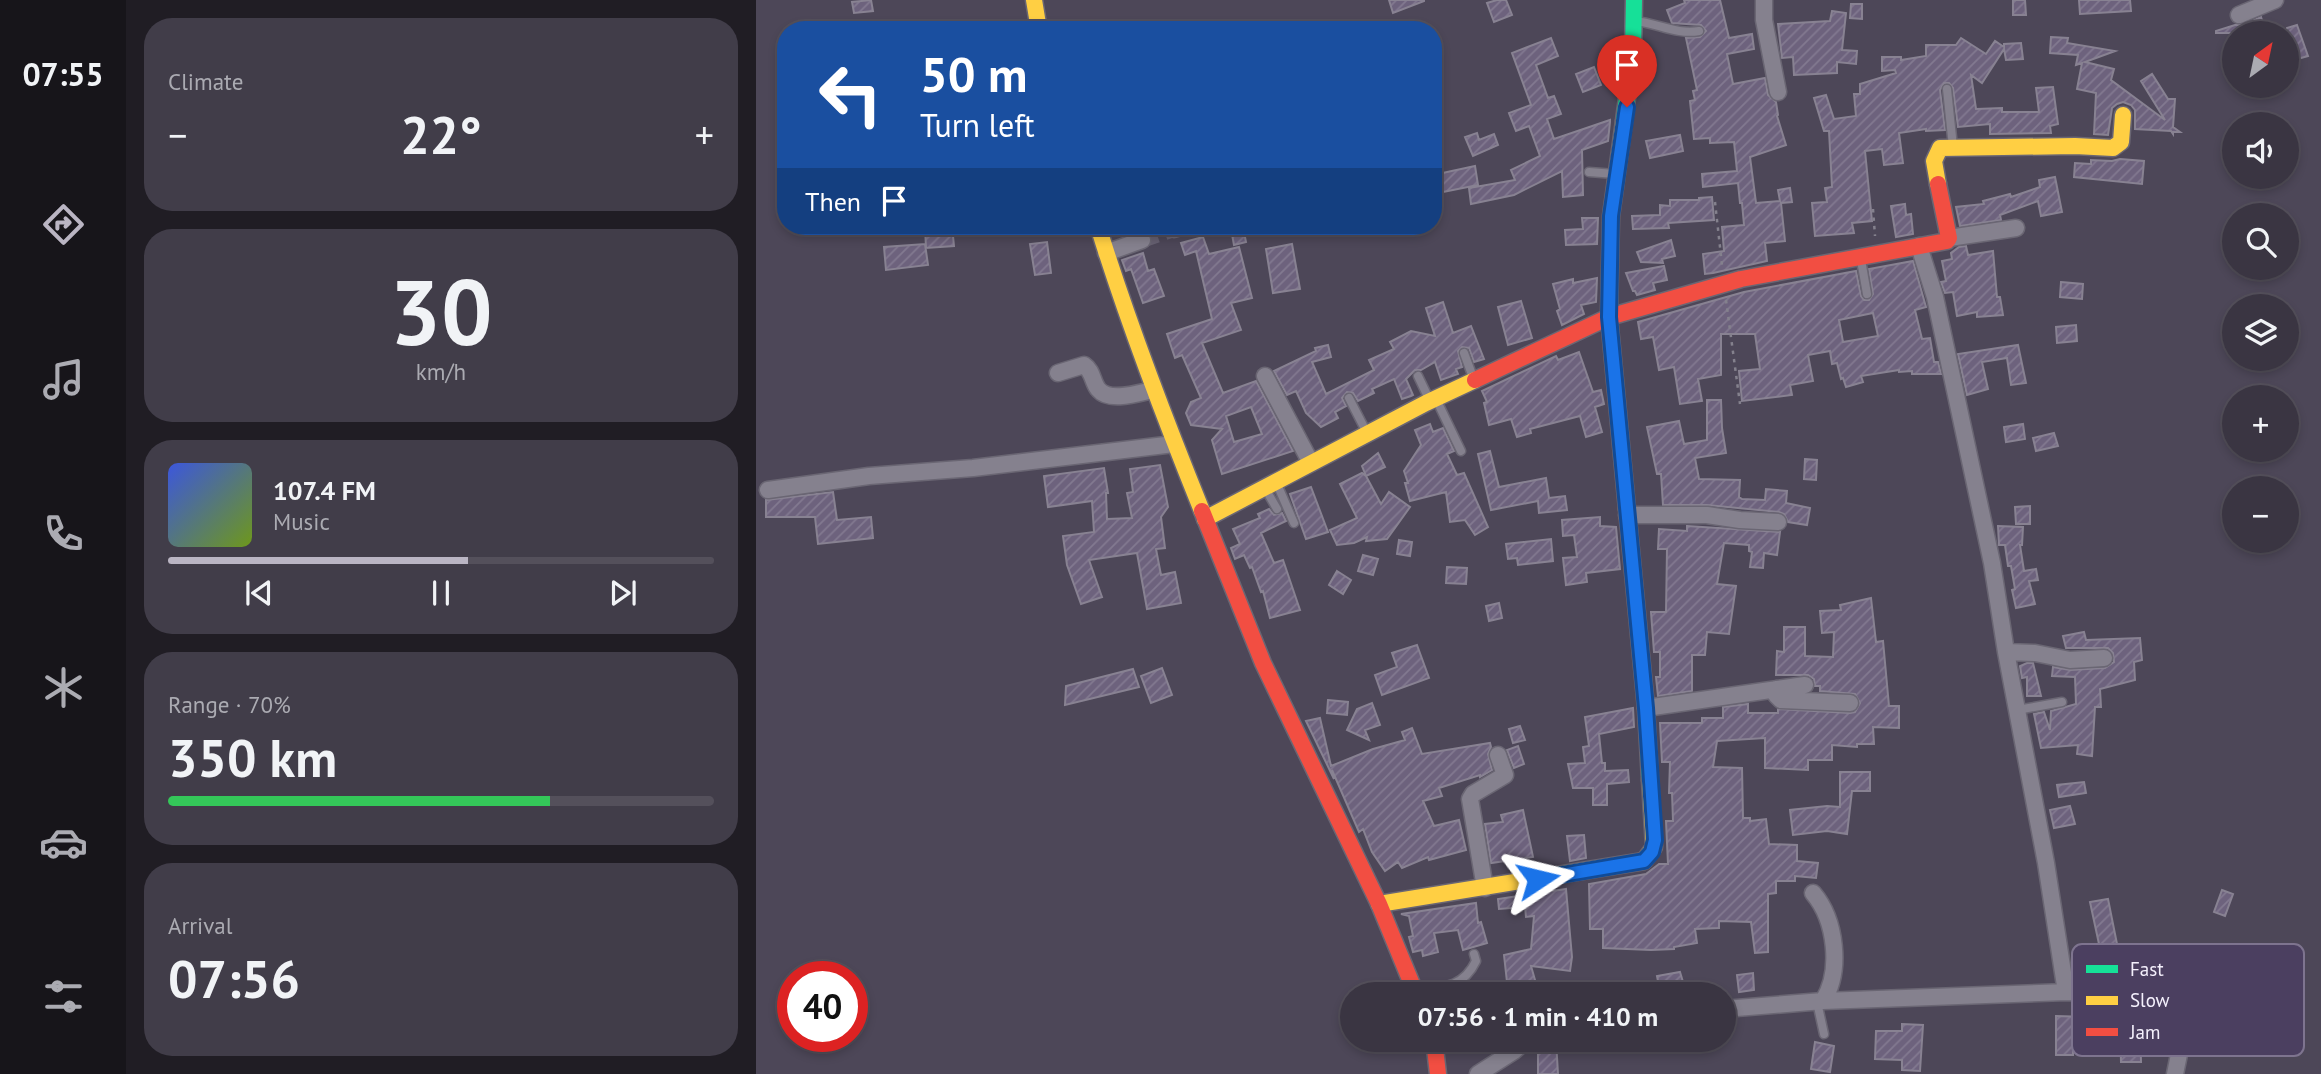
<!DOCTYPE html>
<meta charset="utf-8">
<style>
body{margin:0;font-family:"PT Sans",sans-serif;background:#413d49;color:#f1f3f6;height:100vh;display:flex;flex-direction:column;font-size:26px;white-space:nowrap}
*{box-sizing:border-box;margin:0}
p{font-size:23px;color:#ababb2}
.icon{flex:none;width:38px;height:38px;fill:none;stroke:currentColor;stroke-width:2;stroke-linecap:round;stroke-linejoin:round}
.map{position:relative;flex:1;overflow:hidden}
.drawer{display:flex;flex-direction:column;gap:18px;padding:18px;background:#201d24;width:630px}
.drawer>*{flex:none}
.banner{position:absolute;left:21px;top:21px;width:665px;height:214px;border-radius:28px;box-shadow:0 4px 10px #0003,0 0 0 2px #54505b;background:#1a4fa0;color:#fff;overflow:hidden}
.needle{width:46px;rotate:33deg}
.controls{position:absolute;left:1466px;top:21px;display:grid;gap:14px}
.controls a{display:grid;place-items:center;width:77px;height:77px;border-radius:50%;background:#3a3542;box-shadow:0 4px 10px #0003,0 0 0 2px #54505b;font-size:35px}
.speed{position:absolute;left:21px;top:961px;display:flex;gap:14px;font-size:35px;font-weight:700;text-align:center}
.speed>*{display:grid;place-content:center;width:91px;height:91px;border-radius:50%;background:#3a3542;box-shadow:0 4px 10px #0003,0 0 0 2px #54505b;line-height:1}
.speed .limit{border:10px solid #d22;background:#fff;color:#111}
.pin{position:absolute;display:grid;place-items:center;width:60px;height:60px;color:#fff;margin:-72px -30px;border-radius:50% 50% 50% 0;rotate:-45deg;box-shadow:0 0 7px #0007}
.pin .icon{rotate:45deg}
.me{position:absolute;width:77px;margin:-38px;rotate:80deg;stroke-linejoin:round;filter:drop-shadow(0 0 5px #0008)}
.turn{display:flex;align-items:center;gap:24px;height:147px;padding:0 28px;font-size:32px}
.turn .icon{width:91px;height:91px;stroke-width:2.5}
.turn b{display:block;font-size:49px;line-height:60px}
.then{display:flex;align-items:center;height:66px;padding:0 28px;background:#0003;gap:14px;font-size:26px}
.big{font-size:52px;font-weight:700;line-height:1.1}
.drawer .card{flex:1;display:flex;flex-direction:column;justify-content:center;gap:10px;min-width:0;padding:0 24px;border-radius:28px;background:#413d49}
.drawer .dial{align-items:center;gap:0}
.dial b{font-size:91px;line-height:1}
.song{display:flex;align-items:center;gap:21px}
.cover{width:84px;height:84px;border-radius:10px;background:linear-gradient(135deg,hsl(230 70% 55%),hsl(80 70% 35%))}
.played{height:7px;border-radius:4px;background:linear-gradient(90deg,#bab5c3 55%,#54505b 55%)}
.keys{display:flex;justify-content:space-around;direction:ltr}
.heat{display:flex;justify-content:space-between;align-items:center;font-size:38px;direction:ltr}
.charge{height:10px;border-radius:5px;background:linear-gradient(90deg,#34c759 70%,#54505b 0)}
.trip{position:absolute;left:584px;top:982px;width:396px;height:70px;border-radius:35px;background:#3a3542;box-shadow:0 4px 10px #0003,0 0 0 2px #54505b;font-weight:700;line-height:70px;text-align:center}
main{display:flex;flex:1;min-height:0}
.tabs{display:flex;flex-direction:column;width:126px;justify-content:space-around;align-items:center;background:#17151a;color:#ababb2}
.tabs .icon{width:49px;height:49px}
.tabs .selected{color:#bab5c3}
.tabs b{font-size:32px;color:#f1f3f6}
.map>svg:first-child{display:block}
.building{fill:url(#building-hatch);stroke:#888292;stroke-width:2;fill-rule:evenodd}
.lines{fill:none;stroke-linecap:round;stroke-linejoin:round}
.street-tunnel{stroke:#666071;stroke-width:16;stroke-dasharray:16 8;stroke-linecap:butt}
.lane-casing{stroke:#6a6673;stroke-width:11}
.street-casing{stroke:#6a6673;stroke-width:19}
.fast-casing{stroke:#6a6673;stroke-width:19}
.slow-casing{stroke:#6a6673;stroke-width:19}
.jam-casing{stroke:#6a6673;stroke-width:19}
.path{stroke:#84818d;stroke-width:2.5;stroke-dasharray:3.5 5;stroke-linecap:butt}
.lane{stroke:#85818e;stroke-width:8}
.street{stroke:#85818e;stroke-width:16}
.fast{stroke:#16e098;stroke-width:16}
.slow{stroke:#ffcf43;stroke-width:16}
.jam{stroke:#f24e42;stroke-width:16}
.route-casing{stroke:#114b97;stroke-width:18}
.route{stroke:#1a73e8;stroke-width:12}
.key{fill:#4b3f60;stroke:#7e748f;stroke-width:2}
.key-label{font-size:19px;fill:#f4f0fc}
</style>
<main>
<nav class="tabs">
<b>07:55</b>
<svg class="icon selected" aria-label="directions" viewBox="0 0 24 24"><path d="M12 3l9 9-9 9-9-9zM9 14v-3h6M13 9l2 2-2 2"/></svg>
<svg class="icon" aria-label="music" viewBox="0 0 24 24"><path d="M9 18V5l10-2v13"/><circle cx="6" cy="18" r="3"/><circle cx="16" cy="16" r="3"/></svg>
<svg class="icon" aria-label="phone" viewBox="0 0 24 24"><path d="M5 4h4l2 5-3 2q2 4 5 5l2-3 5 2v4C11 20 4 13 5 4z"/></svg>
<svg class="icon" aria-label="climate" viewBox="0 0 24 24"><path d="M12 3v18M4 7l16 10M4 17L20 7"/></svg>
<svg class="icon" aria-label="car" viewBox="0 0 24 24"><path d="M5 17H2v-5l4-1 3-4h7l3 4 3 1v5h-3M9 17h6M6 11h13"/><circle cx="7" cy="17" r="2"/><circle cx="17" cy="17" r="2"/></svg>
<svg class="icon" aria-label="filters" viewBox="0 0 24 24"><path d="M4 7h16M4 17h16"/><circle cx="9" cy="7" r="2"/><circle cx="15" cy="17" r="2"/></svg>
</nav>
<section class="drawer">
<div class="card"><p>Climate</p>
<div class="heat"><a>−</a><b class="big">22°</b><a>+</a></div>
</div>
<div class="card dial"><b>30</b><p>km/h</p></div>
<div class="card">
<div class="song"><i class="cover"></i><div><b>107.4 FM</b><p>Music</p></div></div>
<div class="played"></div>
<div class="keys"><svg class="icon" aria-label="previous" viewBox="0 0 24 24"><path d="M18 5L8 12l10 7zM5 5v14"/></svg><svg class="icon" aria-label="pause" viewBox="0 0 24 24"><path d="M8 5v14M16 5v14"/></svg><svg class="icon" aria-label="next" viewBox="0 0 24 24"><path d="M6 5l10 7-10 7zM19 5v14"/></svg></div>
</div>
<div class="card"><p>Range · 70%</p><b class="big">350 km</b><div class="charge"></div></div>
<div class="card"><p>Arrival</p><b class="big">07:56</b></div>
</section>
<div class="map">
<svg width="1565" height="1074" viewBox="0 0 1565 1074">
<defs>
<pattern id="building-hatch" width="6" height="6" patternUnits="userSpaceOnUse" patternTransform="scale(1.75)"><rect width="6" height="6" fill="#6d627d"/><path d="M-1 1l2-2M0 6l6-6M5 7l2-2" fill="none" stroke="#827990"/></pattern>
</defs>
<rect width="100%" height="100%" fill="#4d4758"/>
<path class="building" d="M115 0 117 11 98 13 96 2Z
M633 0H668V1L637 13Z
M741 0H750L756 15 738 22 731 3Z
M928 0H964L973 38 996 34 998 49 971 54 977 84 1009 78 1012 95 1020 102 1022 115 1021 116 1030 145 994 157 1000 203 1024 201 1022 190 1034 188 1036 202 1025 203 1029 241 1009 243 1011 261 957 273 949 274 947 254 968 251 966 227 988 225 986 203H984L982 183 947 187 946 174 981 171 978 142 954 143V138L938 139 934 101 939 100 937 91 941 90 930 38 944 37 950 31 945 25 916 23 911 10 929 3Z
M1257 0H1269L1270 15H1257Z
M1323 0H1374L1375 11 1324 14Z
M1095 4H1106V19L1094 18Z
M1076 11 1090 13 1086 50 1101 51 1100 64 1081 62V73L1038 75 1037 57 1026 58 1022 24 1074 21Z
M1505 17 1510 33H1460V31L1479 25H1487Z
M1541 25 1552 56 1531 62V28Z
M1295 37 1312 38 1311 43 1359 51 1329 62 1358 69 1355 80 1409 120 1385 81 1396 74 1412 99H1419L1417 127 1424 132H1417V134L1415 131 1379 129V110L1375 105 1367 102 1361 104 1356 108 1352 135 1338 134 1340 93 1321 89 1326 63 1320 65 1322 55 1294 53Z
M795 38 802 56 780 65 792 98 798 96 805 114 791 119 798 139 854 120V122L852 141 826 150 827 195 807 197 806 171 758 195 715 204 713 188 759 180 755 170 784 156 773 126 760 131 753 113 775 105 756 53Z
M1205 38 1230 54 1239 41 1248 47V44L1265 43 1267 59 1250 60 1248 49 1226 83 1215 75 1220 109 1246 108V112H1283L1280 88 1297 87 1302 124 1294 126 1295 133 1234 134V124L1202 127 1197 88 1193 83H1188L1184 90 1189 130 1170 131V129L1143 133 1147 163 1128 165 1126 149 1109 151 1116 221 1096 223 1098 233 1059 236 1056 203 1071 202 1069 188 1076 187 1073 131H1068L1058 98 1070 95 1078 119 1100 116 1098 94H1104V84L1140 73 1139 70 1126 71V57H1145V60L1170 56V45H1200Z
M864 44 862 65 854 68 847 50Z
M838 67 845 85 827 92 820 74Z
M721 133 723 140 738 134 742 145 717 156 709 137Z
M924 135 927 151 894 158 890 141Z
M1364 159 1388 161 1386 184 1318 177 1319 163 1335 164V160L1356 161Z
M719 166 722 185 677 194V175Z
M1299 177 1306 212 1285 216 1282 201 1244 215 1245 220 1204 226 1200 207 1228 204 1227 201 1254 194 1255 197 1284 187 1283 180Z
M956 197 958 220 912 223 913 228 877 229 876 216 904 215V205L914 206V200H943V198Z
M1149 204 1150 215 1155 214 1157 234 1140 237 1135 206Z
M826 218H842L841 244 810 245 809 230 827 229Z
M180 226H196L198 246 170 248 169 227Z
M487 227 490 242 478 245 475 229Z
M447 237 453 254 483 247 496 298 475 303 485 330 446 343 467 393 500 381 537 451 466 474 456 440 466 429 435 425 430 413 435 402 445 398 426 355 419 358 411 334 456 319 440 251 429 255 425 243ZM495 407 506 434 478 442 470 416Z
M915 240 919 256 906 259 907 263 885 262 881 252Z
M291 242 295 273 279 275 274 244Z
M169 244 172 265 130 270 128 247Z
M536 244 544 289 517 293 510 249Z
M1210 246 1212 255 1237 251 1241 297H1244L1247 315 1221 317V312L1201 316 1197 292 1189 293 1185 282 1190 281 1186 261 1196 259 1195 253 1203 247Z
M387 253 392 271 398 269 408 296 387 303 375 269 370 271 366 260Z
M1157 261 1170 307 1159 310 1166 339 1174 338 1178 362H1182L1185 374H1156V371L1143 372V370L1105 376 1107 382 1090 387 1087 378 1085 379 1081 363 1076 364 1074 351 1052 355 1057 381 1034 385 1036 395 986 401 983 371 1004 369 999 334H965V375L942 379 946 401 924 404 918 367 903 370 897 337 885 339 882 322 988 292 1100 271 1105 296 1108 300H1113L1117 294 1113 269ZM1117 313 1122 336 1087 342 1083 320Z
M908 266 911 280 897 283 899 290 881 295 879 291H877L870 273Z
M841 278 840 302 825 305 828 314 806 325 801 311 804 309 797 284 817 279V283Z
M1305 282 1327 284 1326 299 1304 297Z
M765 301 776 338 752 345 742 307Z
M687 302 697 333 715 326 728 359 718 362 713 348 706 347 702 351 706 367 700 369 702 374 685 380 679 362 665 370H659L650 379 657 395 655 396 646 399 638 379 616 389 618 393 602 401 597 393 591 392 586 398 590 406 579 412 582 418 565 427 550 413 540 391 531 395 518 371 560 351 559 348 572 345 575 357 556 362 570 394 618 370 613 360 638 349 634 342 655 331 679 336 670 308Z
M1320 325 1321 341 1301 343 1300 327Z
M1262 345 1270 383 1255 385 1251 358 1226 362 1232 389 1211 395 1202 354Z
M823 352 837 392 845 390 848 404 839 407 846 432 830 437 824 416 774 429 775 433 761 437 755 419 733 425 728 403 731 402 726 391 800 356 802 360Z
M951 400H965L966 428 970 453 939 458 943 479 984 480 983 497 986 499 1009 500 1010 489 1031 491 1030 503 1054 508 1051 525 1032 522 1028 514 1023 512 951 505H907L905 474H901L891 427 923 421 928 444 951 440Z
M674 424 677 432 687 428 698 451 691 454 701 475 708 473 732 527 719 535 709 520 694 522 690 492 654 501 649 483H652L648 471 665 445 659 430Z
M1267 424 1269 439 1250 442 1248 427Z
M1298 433 1302 446 1280 451 1277 438Z
M734 451 743 487 790 478 793 498 809 496 811 510 783 513 782 501 735 510 722 454Z
M622 453 629 467 610 476 625 504 633 492 654 507 631 539 610 541 611 537 598 543 581 545 574 530 601 518 584 484 606 473 610 476 606 466Z
M1049 459 1061 460 1060 480 1048 479Z
M404 465 412 507 405 517 409 548 400 549 405 575 419 572 425 603 391 609 381 553 333 560 346 597 325 604 311 565 307 536 338 532 336 501 292 507 288 476 348 468 352 493H350L351 519 376 518 371 493 377 492 374 469Z
M555 487 572 532 550 539 534 494Z
M77 492 81 520 115 517 117 538 62 544 59 517H10V500Z
M1274 506V524H1260L1259 507Z
M513 509 518 515 526 513 530 521 505 533 518 563 527 560 544 610 514 618 507 591 505 592 496 567 494 568 488 555 479 559 475 548 484 544 477 529 504 518 502 514Z
M844 517V526L860 527 864 569 830 573 831 582 810 585 807 558 821 557 818 535 807 536 806 520Z
M931 526 1024 532 1021 555 1008 553 1007 568 994 567 996 552 993 551V545L968 543 961 584 980 586 973 634 951 632 949 655H936V691L902 696 900 677H904V652H898L895 612H910L911 549H902L903 529 931 531Z
M1242 526 1267 527 1266 545H1264L1268 571 1280 569 1282 580 1273 581 1279 604 1260 608 1256 590 1259 589 1255 566H1252L1249 545H1243Z
M795 539 797 561 762 565 761 558 752 559 750 544Z
M643 540 656 542 654 556 641 554Z
M607 555 622 559 617 575 602 571Z
M691 567 711 568 710 584 690 583Z
M581 571 595 580 587 594 573 585Z
M1115 598 1120 642 1127 641 1133 706H1143V728L1117 727 1118 744H1101V747L1076 745V760H1052V770L1009 768V738L961 741 957 767 986 768 987 818H994V821L1010 819 1013 844 1041 845V861L1062 863 1060 878 1039 876V881H1020V893L1012 894V952L999 953 995 922 963 921V928L939 929 941 943 918 947V949L895 950 847 948V929H834L833 884 890 874 903 864H912L910 821H917L916 793H913L914 762H906L904 723H946V718H967V707L992 704V713H1022V709L1094 713 1099 712 1104 703 1099 694 1064 691V686H1059L1058 679 1052 675H1020L1021 651 1028 652V627H1049V656L1077 657 1078 632 1066 633 1064 611 1085 610 1084 605Z
M743 603 746 618 733 621 730 606Z
M1328 632 1330 640 1384 638 1386 660 1378 662 1379 680 1344 689 1345 707H1339L1336 756 1321 754 1322 745 1285 748 1278 714 1288 712 1294 730 1295 711 1320 704 1319 677 1296 676 1297 667 1314 670 1349 668 1358 662 1357 653 1352 648H1310L1307 636Z
M661 645 673 678 626 695 619 675 641 667 636 653Z
M1271 663H1277L1285 696H1271V677L1266 678 1264 666Z
M406 668 416 695 395 703 385 676Z
M377 669 383 687 309 705 310 686Z
M572 700 592 702 591 715 571 713Z
M616 703 624 725 609 730 613 740 591 730 601 709Z
M877 708 878 727 843 734 846 763H849V771L872 770 873 782 851 784V805H837V788H817L812 764 829 763 827 747 833 746 829 717Z
M564 718 575 766 617 749 649 740 646 732 656 728 666 754 734 743 735 747 732 754 736 770 724 777V775L683 788 686 796 667 801 678 826 703 820 710 850 673 860 672 857 646 868 642 862 629 871 616 852 607 829 603 832 576 770 578 779 550 721Z
M764 726 769 740 757 743 753 729Z
M762 746 768 764 758 768 751 750Z
M1084 772H1114V791H1096L1091 834 1071 831 1037 835 1034 810 1071 806 1084 807Z
M1328 782 1330 793 1303 797 1301 785Z
M1314 806 1319 824 1298 828 1294 810Z
M767 810 777 857 735 863 729 824 747 822 745 815Z
M828 835 830 858 814 861 811 836Z
M810 889 816 957 814 971 775 966 783 994H721L720 989 751 982 748 955 775 949 778 916 770 917 769 907 743 909 742 899Z
M1466 890 1477 894 1469 916 1458 912Z
M1352 899 1363 954 1346 958 1334 902Z
M720 903 722 923 725 922 731 943 707 950 702 930 678 933 682 952 667 956 666 950 657 952 653 937 657 936 653 916 645 914Z
M924 972 927 982 903 986 901 976Z
M997 973 998 990 983 992 981 975Z
M1300 1016 1332 1017 1331 1042H1317V1055H1300Z
M1376 1016 1378 1026 1384 1025 1385 1062H1365L1364 1017Z
M1146 1024 1167 1025 1164 1071 1146 1070V1060L1119 1059 1120 1031H1146Z
M782 1040H800L802 1074H782Z
M1059 1042 1078 1046 1074 1072 1055 1069Z"/>
<g class="lines">
<path class="street-tunnel" d="M386 240 418 229"/>
<defs>
<path id="lane" d="M879 21C901 23 921 35 943 31
M1191 89 1197 147
M833 172 859 174
M1105 260 1111 294
M708 353 718 380
M662 376 674 401
M593 398 611 433
M681 401 705 451
M521 484 538 523
M510 490 521 509
M1261 710 1306 702
M661 989C688 987 707 988 720 961L718 954
M1061 1002 1068 1034"/>
<path id="street" d="M1008 0V20L1022 92
M1483 15 1519 0
M418 229 428 226
M1193 238 1260 228
M1163 246 1179 297 1236 563 1250 652 1290 863 1310 992 1431 993 1434 1000 1419 1074
M350 253 386 240
M302 373 328 365C337 371 336 381 342 389 353 403 383 393 397 390
M509 376 555 463
M12 490 113 476 217 468 418 444
M871 515H951L984 520 1022 522
M1250 652 1279 653 1314 660 1348 658
M1020 689V695L1025 700 1094 703
M890 708 1049 685
M729 888 714 799 717 794 749 775 742 755
M1057 893C1080 920 1086 971 1067 1001
M968 1009 1067 1001 1310 992
M722 1074 758 1051 770 1040"/>
<path id="fast" d="M868 121 877 52 878 0
M871 509 890 708 894 780"/>
<path id="slow" d="M278 0 283 30
M868 121 855 216 853 317 871 509
M1182 184 1178 161 1184 148 1319 146 1357 148 1365 142 1367 115
M342 226C372 323 408 417 446 511
M449 519 670 403 719 380
M623 904 888 861 898 847 894 780"/>
<path id="jam" d="M719 380 853 317 985 279 1191 241 1193 238 1182 184
M446 511 507 663 623 904 660 994
M678 1040 682 1074"/>
</defs>
<use href="#lane" class="lane-casing"/>
<use href="#street" class="street-casing"/>
<use href="#fast" class="fast-casing"/>
<use href="#slow" class="slow-casing"/>
<use href="#jam" class="jam-casing"/>
<path class="path" d="M959 202 966 265
M1117 209 1119 236
M970 300 984 404"/>
<use href="#lane" class="lane"/>
<use href="#street" class="street"/>
<use href="#fast" class="fast"/>
<use href="#slow" class="slow"/>
<use href="#jam" class="jam"/>
</g>
<g class="lines">
<defs>
<path id="route" d="M782 879 888 861 896 852 899 840 890 708 853 317 855 216 871 107"/>
</defs>
<use href="#route" class="route-casing"/>
<use href="#route" class="route"/>
</g>
<rect x="1316" y="944" width="232" height="112" rx="10" class="key"/>
<rect x="1330" y="965" width="32" height="8" fill="#16e098"/>
<rect x="1330" y="996" width="32" height="9" fill="#ffcf43"/>
<rect x="1330" y="1028" width="32" height="8" fill="#f24e42"/>
<g class="key-label">
<text x="1374" y="976">Fast</text>
<text x="1374" y="1007">Slow</text>
<text x="1374" y="1039">Jam</text>
</g>
</svg>
<div class="controls">
<a><svg class="needle" viewBox="-14 -14 28 28"><path d="M0-13l5 13h-10z" fill="#e53935"/><path d="M0 13l5-13h-10z" fill="#ababb2"/></svg></a>
<a><svg class="icon" aria-label="sound" viewBox="0 0 24 24"><path d="M4 9h4l5-4v14l-5-4H4zM17 9q2 3 0 6"/></svg></a>
<a><svg class="icon" aria-label="search" viewBox="0 0 24 24"><circle cx="10" cy="10" r="6"/><path d="M15 15l6 6"/></svg></a>
<a><svg class="icon" aria-label="layers" viewBox="0 0 24 24"><path d="M12 4l9 5-9 5-9-5zM3 14l9 5 9-5"/></svg></a>
<a>+</a>
<a>−</a>
</div>
<div class="speed"><div class="limit">40</div></div>
<div class="pin" style="left:871px;top:107px;background:#d93025"><svg class="icon" aria-label="arrive" viewBox="0 0 24 24"><path d="M6 21V4h12l-3 4 3 4H6"/></svg></div>
<svg class="me" style="left:782px;top:879px" viewBox="-20 -20 40 40"><path d="M0-17L14 15 0 8-14 15z" fill="#1a73e8" stroke="#fff" stroke-width="4"/></svg>
<div class="trip">07:56 · 1 min · 410 m</div>
<div class="banner">
<div class="turn"><svg class="icon" aria-label="left" viewBox="0 0 24 24"><path d="M17 20v-9H6M10 6l-5 5 5 5"/></svg><div><b>50 m</b>Turn left</div></div>
<div class="then">Then<svg class="icon" aria-label="arrive" viewBox="0 0 24 24"><path d="M6 21V4h12l-3 4 3 4H6"/></svg></div>
</div>
</div>
</main>
